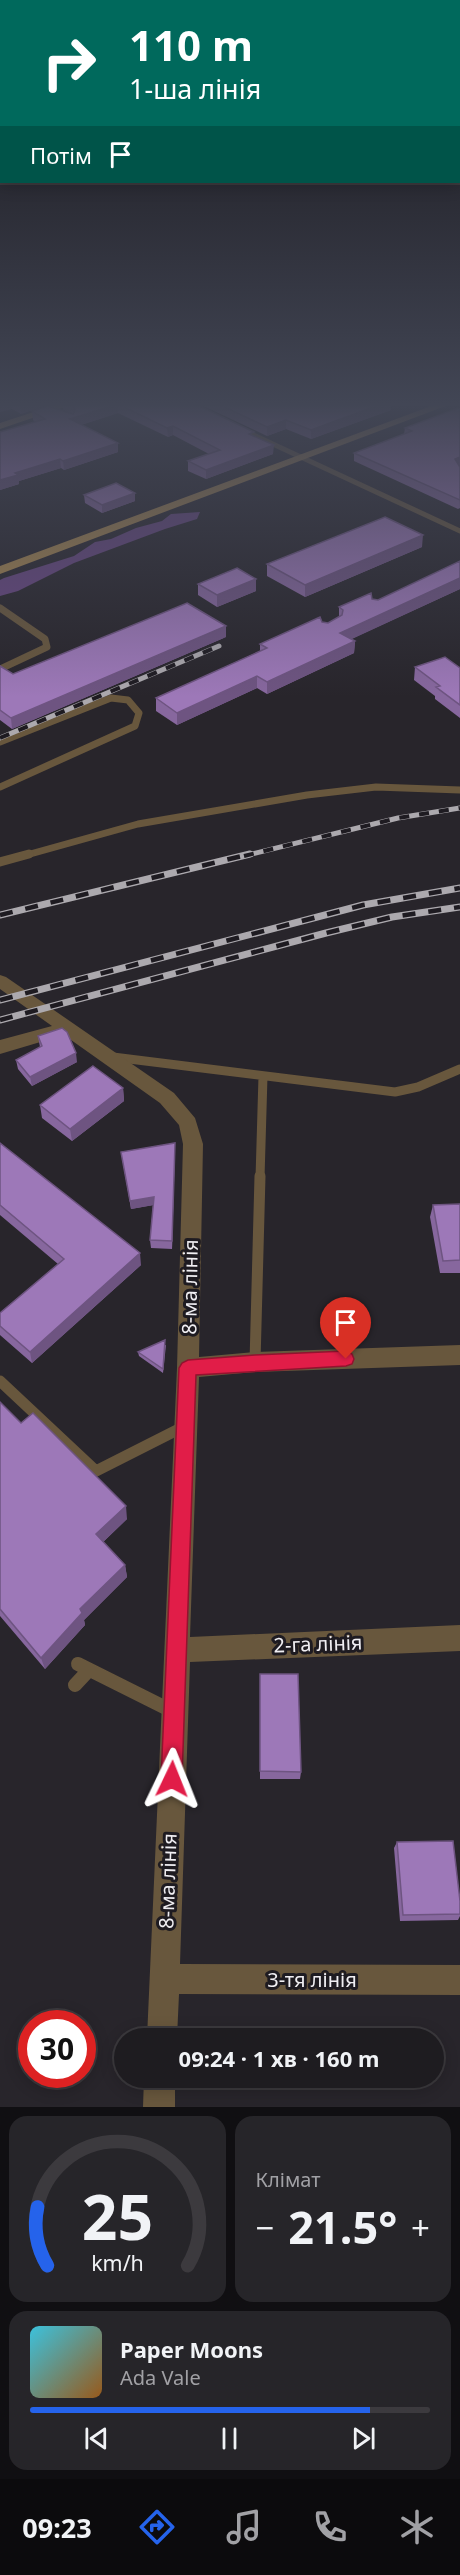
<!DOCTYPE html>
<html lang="uk">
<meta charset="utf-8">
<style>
body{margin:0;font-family:"Noto Sans",sans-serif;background:#262529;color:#f1f3f6;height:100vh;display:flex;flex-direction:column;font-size:22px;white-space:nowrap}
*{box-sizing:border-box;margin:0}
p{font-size:20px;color:#a1a1a5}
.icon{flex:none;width:33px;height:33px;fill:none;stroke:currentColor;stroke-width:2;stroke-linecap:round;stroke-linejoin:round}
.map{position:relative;height:2107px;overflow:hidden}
.details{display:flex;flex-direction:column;gap:9px;padding:9px;background:#100f12;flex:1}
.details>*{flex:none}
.guide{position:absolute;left:0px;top:0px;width:460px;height:183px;box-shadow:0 3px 15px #0003,0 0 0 2px #3c3a3e;background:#00695c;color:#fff;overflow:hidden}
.speed{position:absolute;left:18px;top:2010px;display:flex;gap:12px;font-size:30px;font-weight:700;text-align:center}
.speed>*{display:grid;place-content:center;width:78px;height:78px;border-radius:50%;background:#1e1c20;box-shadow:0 3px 15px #0003,0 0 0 2px #3c3a3e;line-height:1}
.speed .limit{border:9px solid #d22;background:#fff;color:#111}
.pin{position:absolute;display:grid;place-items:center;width:51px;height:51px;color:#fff;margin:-62px -26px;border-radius:50% 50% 50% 0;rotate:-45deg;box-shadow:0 0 6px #0007}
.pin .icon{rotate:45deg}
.me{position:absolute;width:66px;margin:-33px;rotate:2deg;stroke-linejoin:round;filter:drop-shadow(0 0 4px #0008)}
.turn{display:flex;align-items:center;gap:21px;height:126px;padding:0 30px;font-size:27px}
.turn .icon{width:78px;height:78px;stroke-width:2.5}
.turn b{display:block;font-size:42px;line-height:51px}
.then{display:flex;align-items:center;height:57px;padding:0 30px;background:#0003;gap:12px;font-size:22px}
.big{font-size:45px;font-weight:700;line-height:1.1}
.details .card{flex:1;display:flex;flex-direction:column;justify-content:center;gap:9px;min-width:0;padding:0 21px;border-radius:18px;background:#262529}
.details .dial{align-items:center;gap:0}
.dial svg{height:156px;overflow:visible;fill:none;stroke:#3c3a3e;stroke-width:7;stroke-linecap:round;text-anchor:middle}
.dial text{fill:#f1f3f6;stroke:none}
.song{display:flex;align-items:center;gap:18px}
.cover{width:72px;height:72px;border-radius:9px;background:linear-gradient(135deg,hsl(190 70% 55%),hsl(30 70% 35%))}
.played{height:6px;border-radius:3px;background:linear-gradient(90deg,#2563eb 85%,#3c3a3e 85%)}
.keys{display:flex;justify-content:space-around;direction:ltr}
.heat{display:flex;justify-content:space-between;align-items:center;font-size:33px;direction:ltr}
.details .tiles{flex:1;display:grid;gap:9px;grid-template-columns:1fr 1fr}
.card:last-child{grid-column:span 2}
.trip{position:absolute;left:114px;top:2028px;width:330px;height:60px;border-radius:30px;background:#1e1c20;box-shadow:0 3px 15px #0003,0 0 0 2px #3c3a3e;font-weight:700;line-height:60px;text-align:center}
.menu{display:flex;height:96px;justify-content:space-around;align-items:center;background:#0c0b0d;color:#a1a1a5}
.menu .icon{width:42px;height:42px}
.menu .selected{color:#2563eb}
.menu b{font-size:27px;color:#f1f3f6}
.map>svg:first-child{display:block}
.forest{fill:#684681}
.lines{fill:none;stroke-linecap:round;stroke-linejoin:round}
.lane-far4{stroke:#68573d;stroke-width:5}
.lane-far3{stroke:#68573d;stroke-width:7}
.lane-far2{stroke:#68573d;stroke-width:9}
.lane-far1{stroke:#68573d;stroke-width:11}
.lane{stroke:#68573d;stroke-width:14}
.street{fill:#68573d;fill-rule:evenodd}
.primary{fill:#a9874e;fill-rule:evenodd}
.rail-far1-casing{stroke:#aca9ae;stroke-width:5}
.rail-casing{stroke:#aca9ae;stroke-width:7}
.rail-far1{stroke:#1e1b21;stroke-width:4;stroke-dasharray:10;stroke-linecap:butt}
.rail{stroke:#1e1b21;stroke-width:4.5;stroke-dasharray:13;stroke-linecap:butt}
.wall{fill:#87679e}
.shaded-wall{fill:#6e5481}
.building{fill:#9d78b8;stroke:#6e5481;stroke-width:1.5}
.route{fill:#e11d48;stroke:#92132f;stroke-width:1.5}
.labels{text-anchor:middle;stroke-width:6;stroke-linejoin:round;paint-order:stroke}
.near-street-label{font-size:20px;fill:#f0eef2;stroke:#1e1b21}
</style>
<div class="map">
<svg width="460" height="2107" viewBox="0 0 460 2107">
<rect width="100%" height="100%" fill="#28252b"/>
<path class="forest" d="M200 512 197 519 165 529 74 563 18 591 0 596V580L4 578 74 556 95 542 111 539 136 528 162 521 171 514Z"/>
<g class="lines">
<path class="lane-far4" d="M245 431 460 531"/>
<path class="lane-far3" d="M0 608 45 639 47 647 0 669
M0 742 111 698 128 700 139 713 135 726 0 787
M23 856 138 824 307 795 376 787 460 790"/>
<path class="lane-far2" d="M0 862 29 854
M113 1057 395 1092 418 1087 460 1069
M260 1178 263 1076"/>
<path class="lane-far1" d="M255 1362 260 1176
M0 1381 96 1471 185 1426"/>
<path class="lane" d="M78 1664 172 1711
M75 1685 89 1670"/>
<path class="street" d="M0 975 6 977 174 1093 195 1118 203 1144 199 1357 255 1352 460 1345V1365L255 1372 199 1377 190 1637 460 1625V1651L190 1662 180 1964 460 1965V1995L179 1994 177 2038H147L177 1368 183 1144 179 1125 160 1103 64 1035 0 1054V1040L52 1026 0 989Z
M144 2078H175V2107H143Z"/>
<path class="primary" d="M64 402H79L0 429V423Z
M442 402H456L0 574V566Z"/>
<defs>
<path id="rail-far1" d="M0 738 219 646
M244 856 398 818 460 808"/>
<path id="rail" d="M0 915 250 854
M0 1000 363 905 460 888
M0 1020 326 933 392 917 460 907"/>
</defs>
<use href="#rail-far1" class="rail-far1-casing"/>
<use href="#rail" class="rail-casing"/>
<use href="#rail-far1" class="rail-far1"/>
<use href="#rail" class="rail"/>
</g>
<path class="wall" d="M0 402H55L21 414Z
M62 402H191L254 436 273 454 206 479 188 471V461L209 454 173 435 168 437 118 413 81 425 118 443V452L64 470 61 468 19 481V484L0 490V432L35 422 33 420 32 411 69 413 63 410Z
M195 402H391V410L311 439 286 429 267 436Z
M458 408 460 508 458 509 354 461V453L404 434 405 428Z
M84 495 135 501 102 513 85 503Z
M422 547 305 597 267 576V564Z
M460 561V589L351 639 355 641 354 653 267 694 257 688 177 725 156 711V698L260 651V644L322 622 328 623 339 617V607L372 599 378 600Z
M256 579V591L217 607 198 595V584Z
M226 637 12 729 0 720V666L13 674Z
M415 667 460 668V718L435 699V696L414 680Z
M38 1036 77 1062 32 1086 18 1069 16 1060 40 1047Z
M123 1088 124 1101 72 1141 42 1118 40 1105Z
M0 1143 141 1265 32 1363 0 1335V1313L58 1264 0 1215Z
M175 1143 172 1249 151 1248 150 1240 153 1205 131 1209 121 1152Z
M460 1204V1273H440L430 1217 433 1205Z
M166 1345 163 1373 139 1356 138 1352Z
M0 1402 21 1423 127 1519 103 1542 125 1565 127 1577 84 1620 85 1625 45 1669 0 1616Z
M260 1674 301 1772 300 1779H260Z
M397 1842 460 1901V1916L458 1920 400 1921 394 1848Z"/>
<path class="shaded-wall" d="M2 402H12V409L0 412V403Z
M28 402H55L21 414 20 405Z
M387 402H391V410L311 439V430Z
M118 404V413L71 428 70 419Z
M286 420V429L267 436V427Z
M173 426V435L168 437 167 428Z
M118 443V452L64 470 63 461Z
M274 445 273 454 206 479V470Z
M460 457V465L454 467 455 459Z
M60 459 61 468 19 481V484L0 490V480L15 473Z
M135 493V501L102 513V505Z
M423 535 422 547 305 597V585Z
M460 578V589L339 645 340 633Z
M256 579V591L217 607V595Z
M226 626V637L12 729 11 718Z
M355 641 354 653 267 694V682Z
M257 676V688L177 725V713Z
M76 1053 77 1062 32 1086 30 1077Z
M123 1088 124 1101 72 1141 70 1129Z
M175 1143V1152L172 1249V1241Z
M154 1197V1205L131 1209 130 1201Z
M140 1253 141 1265 32 1363 30 1352Z
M126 1506 127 1519 98 1547 96 1534Z
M125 1565 127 1577 84 1620 85 1625 45 1669 41 1658 80 1609Z"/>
<path class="building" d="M16 402H28L20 405Z
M65 402H191L254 432 249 434 274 445 206 470 188 461 220 450 173 426 167 428 118 404 70 419 118 443 63 461 60 459 15 473 18 475 0 480V432L45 419 32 411 48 406 73 414 75 410 74 407Z
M214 402H387L311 430 286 420 267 427Z
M458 408 460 409V457L455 459 460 467V500L354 453 412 431 405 428Z
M116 483 135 493 102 505 84 495Z
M385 517 423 535 305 585 267 564Z
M460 561V578L340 633 355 641 267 682 257 676 177 713 156 698 267 648 260 644 320 617 322 622 328 623 342 615 343 610 339 607 371 593 372 599 378 600Z
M237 568 256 579 217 595 198 584Z
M187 603 226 626 11 718 0 710V666L13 674Z
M445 657 460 668V705L436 687 440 686 415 667Z
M62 1028 67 1032 76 1053 30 1077 16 1060 42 1046 38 1036Z
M93 1066 123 1088 70 1129 40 1105Z
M0 1143 140 1253 30 1352 0 1326V1313L64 1259 0 1205Z
M175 1143 172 1241 150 1240 154 1197 130 1201 121 1152Z
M460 1204V1260L443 1261 433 1205Z
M165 1340 163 1369 138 1352Z
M0 1402 21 1423 33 1413 126 1506 96 1534 125 1565 80 1609 82 1613 41 1658 0 1609Z
M260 1674H298L301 1772 260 1771Z
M453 1841 460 1901V1914L403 1915 397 1842Z"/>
<linearGradient id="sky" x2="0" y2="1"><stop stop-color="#161418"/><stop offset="0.58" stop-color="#424655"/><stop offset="1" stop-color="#424655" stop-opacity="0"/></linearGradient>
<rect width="460" height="697" fill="url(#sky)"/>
<path class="route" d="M346 1351 352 1354 354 1359 352 1364 346 1366 196 1375 182 1779 179 1787 172 1790 164 1787 161 1779 179 1368 182 1363 188 1360 255 1355Z"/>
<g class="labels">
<g class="near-street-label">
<text transform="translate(190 1287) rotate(-89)" y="7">8-ма лінія</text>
<text transform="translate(318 1644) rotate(-2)" y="7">2-га лінія</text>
<text transform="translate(168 1881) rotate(-88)" y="7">8-ма лінія</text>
<text x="312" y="1987">3-тя лінія</text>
</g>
</g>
</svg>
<div class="speed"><div class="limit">30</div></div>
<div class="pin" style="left:346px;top:1359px;background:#d93025"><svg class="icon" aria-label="arrive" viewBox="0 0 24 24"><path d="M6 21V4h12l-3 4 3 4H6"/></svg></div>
<svg class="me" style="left:172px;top:1779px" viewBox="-20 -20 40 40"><path d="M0-17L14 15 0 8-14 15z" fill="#e11d48" stroke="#fff" stroke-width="4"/></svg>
<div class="trip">09:24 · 1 хв · 160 m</div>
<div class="guide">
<div class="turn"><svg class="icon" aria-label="right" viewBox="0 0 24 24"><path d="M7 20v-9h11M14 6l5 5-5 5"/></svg><div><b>110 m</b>1-ша лінія</div></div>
<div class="then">Потім<svg class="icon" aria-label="arrive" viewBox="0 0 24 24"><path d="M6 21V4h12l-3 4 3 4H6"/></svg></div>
</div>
</div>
<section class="details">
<div class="tiles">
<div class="card dial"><svg viewBox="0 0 100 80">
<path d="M14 69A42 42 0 1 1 86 69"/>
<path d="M14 69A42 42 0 0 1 9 39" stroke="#2563eb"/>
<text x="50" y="56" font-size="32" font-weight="700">25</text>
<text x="50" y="72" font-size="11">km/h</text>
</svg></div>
<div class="card"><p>Клімат</p>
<div class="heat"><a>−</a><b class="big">21.5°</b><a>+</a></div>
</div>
<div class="card">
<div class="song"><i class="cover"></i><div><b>Paper Moons</b><p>Ada Vale</p></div></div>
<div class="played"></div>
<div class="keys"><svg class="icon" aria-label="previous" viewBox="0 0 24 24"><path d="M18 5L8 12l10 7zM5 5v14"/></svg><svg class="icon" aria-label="pause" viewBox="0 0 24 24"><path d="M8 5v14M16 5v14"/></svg><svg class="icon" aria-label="next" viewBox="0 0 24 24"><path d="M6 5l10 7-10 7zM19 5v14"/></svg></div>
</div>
</div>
</section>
<nav class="menu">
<b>09:23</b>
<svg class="icon selected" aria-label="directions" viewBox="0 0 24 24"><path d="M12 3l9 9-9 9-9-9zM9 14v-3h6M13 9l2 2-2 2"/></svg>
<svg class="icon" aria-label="music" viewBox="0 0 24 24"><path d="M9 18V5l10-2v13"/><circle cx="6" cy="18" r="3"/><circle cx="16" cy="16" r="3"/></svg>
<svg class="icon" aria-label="phone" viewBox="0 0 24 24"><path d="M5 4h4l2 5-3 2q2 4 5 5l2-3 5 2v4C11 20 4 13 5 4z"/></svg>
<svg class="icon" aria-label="climate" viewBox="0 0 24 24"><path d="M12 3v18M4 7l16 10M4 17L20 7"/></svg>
</nav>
